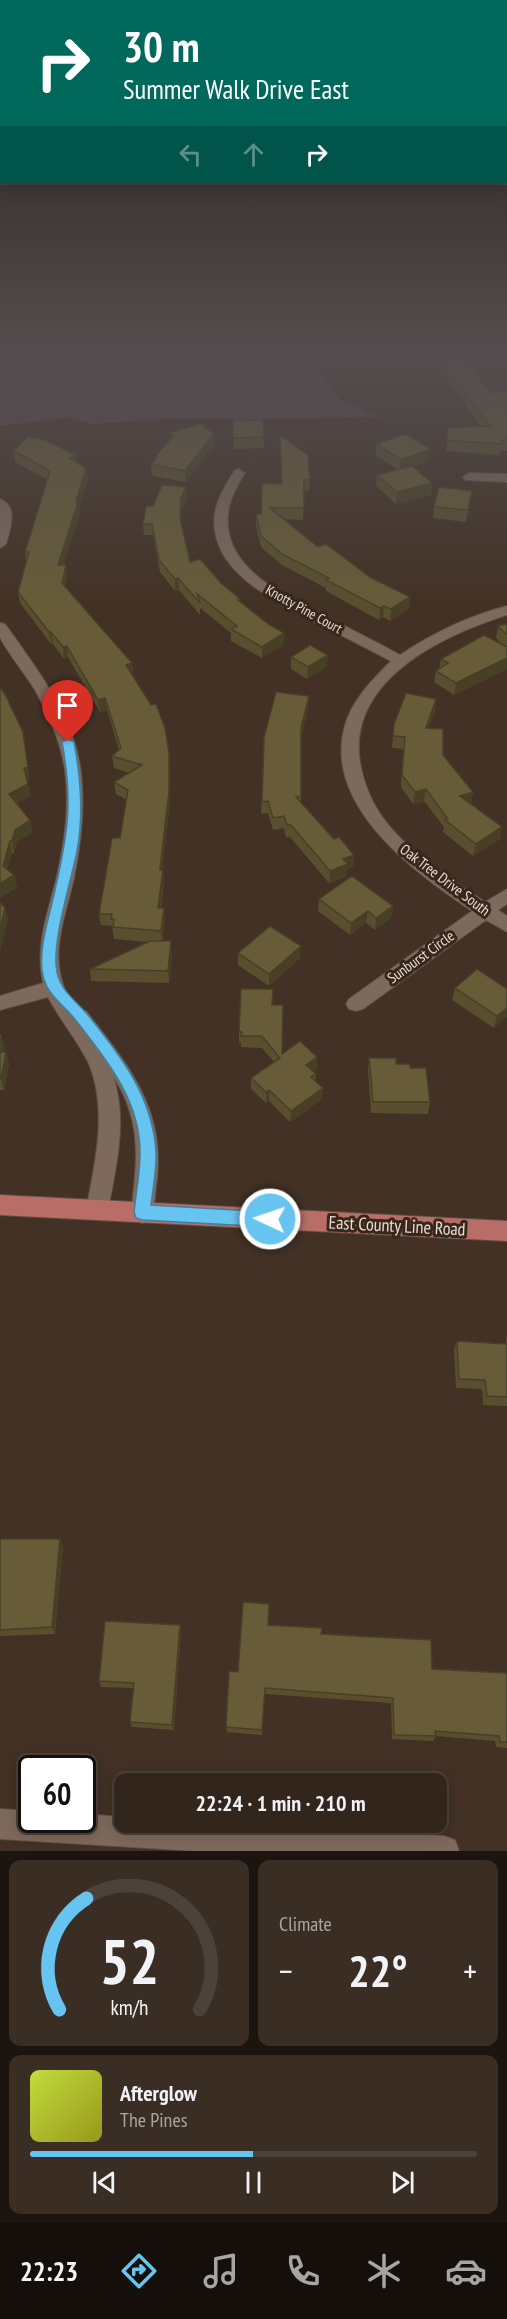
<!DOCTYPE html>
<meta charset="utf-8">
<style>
body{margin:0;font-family:"PT Sans Narrow",sans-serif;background:#3a2d24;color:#f1f3f6;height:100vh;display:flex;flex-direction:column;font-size:22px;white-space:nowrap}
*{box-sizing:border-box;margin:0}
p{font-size:20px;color:#a8a5a3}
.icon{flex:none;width:33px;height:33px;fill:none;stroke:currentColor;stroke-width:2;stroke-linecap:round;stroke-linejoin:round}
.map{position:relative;height:1851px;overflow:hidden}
.side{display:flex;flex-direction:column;gap:9px;padding:9px;background:#1c140f;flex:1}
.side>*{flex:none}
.guide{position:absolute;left:0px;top:0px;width:507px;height:183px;box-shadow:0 3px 15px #0003,0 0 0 2px #4d423a;background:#00695c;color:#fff;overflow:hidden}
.speed{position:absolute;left:18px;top:1755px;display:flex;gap:12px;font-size:30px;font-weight:700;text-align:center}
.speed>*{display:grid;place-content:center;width:78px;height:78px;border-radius:50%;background:#32251b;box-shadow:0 3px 15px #0003,0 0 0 2px #4d423a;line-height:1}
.speed .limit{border:3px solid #111;border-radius:9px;background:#fff;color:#111}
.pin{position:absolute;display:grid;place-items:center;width:51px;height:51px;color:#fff;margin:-62px -26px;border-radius:50% 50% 50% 0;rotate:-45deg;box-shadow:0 0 6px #0007}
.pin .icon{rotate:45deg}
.me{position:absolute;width:66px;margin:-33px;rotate:273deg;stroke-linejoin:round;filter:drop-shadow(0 0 4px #0008)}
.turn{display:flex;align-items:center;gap:21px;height:126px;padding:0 24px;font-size:27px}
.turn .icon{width:78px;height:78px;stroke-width:2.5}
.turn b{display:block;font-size:42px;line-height:51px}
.lanes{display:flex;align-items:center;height:57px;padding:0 24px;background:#0003;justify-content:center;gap:30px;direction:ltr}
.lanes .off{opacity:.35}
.big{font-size:45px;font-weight:700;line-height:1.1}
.side .tile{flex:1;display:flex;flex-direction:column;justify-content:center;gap:9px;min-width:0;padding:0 21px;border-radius:12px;background:#3a2d24}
.side .dial{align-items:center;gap:0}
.dial svg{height:156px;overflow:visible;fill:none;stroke:#4d423a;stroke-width:7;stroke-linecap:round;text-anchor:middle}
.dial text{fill:#f1f3f6;stroke:none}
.song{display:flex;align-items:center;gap:18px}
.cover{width:72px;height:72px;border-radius:9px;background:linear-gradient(135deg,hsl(70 70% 55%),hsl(60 70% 35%))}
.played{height:6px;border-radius:3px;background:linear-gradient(90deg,#67c4f0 50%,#4d423a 50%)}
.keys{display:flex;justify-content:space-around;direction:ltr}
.heat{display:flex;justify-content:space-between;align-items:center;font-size:33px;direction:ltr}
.side .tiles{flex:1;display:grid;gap:9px;grid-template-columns:1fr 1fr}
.tile:last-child{grid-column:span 2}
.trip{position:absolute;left:114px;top:1773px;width:333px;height:60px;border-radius:12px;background:#32251b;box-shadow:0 3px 15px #0003,0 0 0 2px #4d423a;font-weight:700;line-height:60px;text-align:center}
.menu{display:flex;height:96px;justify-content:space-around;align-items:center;background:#140f0b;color:#a8a5a3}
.menu .icon{width:42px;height:42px}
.menu .active{color:#67c4f0}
.menu b{font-size:27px;color:#f1f3f6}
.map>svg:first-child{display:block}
.green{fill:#5b434f}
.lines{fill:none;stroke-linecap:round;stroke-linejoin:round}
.street-casing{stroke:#5d4f44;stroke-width:2}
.primary-casing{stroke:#5d4f44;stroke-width:2}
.street{fill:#7e6a5c;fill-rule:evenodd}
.primary{fill:#b86e66;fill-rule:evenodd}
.wall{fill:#594f2f}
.shaded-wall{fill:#484026}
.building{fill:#675c37;stroke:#484026;stroke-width:1.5}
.route{fill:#67c4f0;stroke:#437f9c;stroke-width:1.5}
.labels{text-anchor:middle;stroke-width:6;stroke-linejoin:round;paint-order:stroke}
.far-street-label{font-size:14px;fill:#e7dcd4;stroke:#38271a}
.street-label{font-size:15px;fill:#e7dcd4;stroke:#38271a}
.near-street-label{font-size:18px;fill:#e7dcd4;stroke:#38271a}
</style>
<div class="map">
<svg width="507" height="1851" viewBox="0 0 507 1851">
<rect width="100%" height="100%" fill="#423124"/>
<path class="green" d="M0 352H333L318 371 341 400 381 417 255 419 174 418 93 424 68 417 0 426Z"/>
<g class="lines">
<defs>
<path id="street" d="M239 469 245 473C237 486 229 500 228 515 223 571 290 598 331 619 354 631 377 642 400 655 433 633 468 616 507 606V615C438 637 340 684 362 772 367 793 377 812 391 828 417 858 452 880 485 902L507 889V904L498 910 507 916V932L486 920 363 1009 356 1011 349 1009 346 1004 349 999 472 911C414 872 317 802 347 719 356 696 374 678 391 661 368 649 345 637 321 625 279 603 206 572 215 512 218 497 227 483 235 470Z
M469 473 507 474V482L465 480 463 477Z
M0 499C19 506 10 530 6 544L0 548Z
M0 623 5 624C37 669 75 717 81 773 85 808 81 844 74 878 63 927 45 962 75 1010L86 1011C127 1064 165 1107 157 1179 155 1193 155 1208 150 1220L142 1223 134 1220 131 1213C137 1161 143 1123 113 1076 128 1119 116 1167 108 1210L105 1217 97 1220 89 1217 86 1210C95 1163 108 1111 89 1064 78 1041 60 1020 48 997L0 1010V996L43 983C35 947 47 915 56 880 64 846 70 807 65 771 61 742 49 715 35 690 28 678 3 646 0 637 0 633 0 627 0 623Z
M0 1809 32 1811V1820H82V1814L124 1817V1822H223L444 1836 455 1840 459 1851H196L0 1839Z"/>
<path id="primary" d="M0 1195 507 1221V1241L0 1215Z"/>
</defs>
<use href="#street" class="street-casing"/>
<use href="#primary" class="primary-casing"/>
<use href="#street" class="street"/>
<use href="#primary" class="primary"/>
</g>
<path class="wall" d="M498 352H507V355Z
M442 361 490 392H507V451H500L499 455 446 451 448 428 481 427 441 371Z
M233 420 264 437V448L234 449Z
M170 432 214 445 186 482 152 476 151 464 155 459V457L171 439Z
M280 435 310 480 309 491H304L303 520 284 519 318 547 370 577 410 597 409 609 390 621 383 617 379 620 326 591V588L282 565 261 547 256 526V514H261L282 484Z
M376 444 429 460 413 466 432 483 431 495 396 504 376 486 377 475 398 470 376 455Z
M14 451 77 463 88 479 79 508 80 513 63 565H66L67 576 65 586 132 663 133 675 169 753 170 803 162 870H163L164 882 161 908H164L165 920 162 941 172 953 169 983 91 981 90 969 148 942 114 939 112 926 101 925 99 914 120 838 127 800 116 794 114 782 129 773 114 768 112 756 119 750 107 710 100 712 68 657 64 659 53 644H51L20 603 18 592 26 563 25 552 48 480 15 462Z
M472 491 466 522 433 518 434 507Z
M187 498 182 509 181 523 190 562 221 583 240 599 241 602 268 624 284 633 283 645 262 658 231 641V633L200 608V615L179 590 175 591 160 572 153 535H144L143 524 153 506Z
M507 624V669L454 695 434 682 436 671 439 669 441 659 503 645 496 638 498 626Z
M291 657 327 666 307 679 291 669Z
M0 687 30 780H27L30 796 16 803 30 820 32 832 17 842 14 853H12L7 869 14 875 17 887 0 898Z
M309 696 308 708 301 739V802L334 839 354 855 353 867 347 869V876L329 883 290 837H286L284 828 273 830 268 813 261 814 264 737Z
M436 699 435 711 429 728 443 755 473 792 471 804 500 839 473 856 443 832 444 827 424 801 413 804 401 787 403 749 392 748 394 724Z
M319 899 393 906 391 918 375 930 366 923 350 935 318 911Z
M238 953 300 958 269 986 238 965Z
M455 988 507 989 494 1028 452 1000Z
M272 1005 282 1054 317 1069 313 1071 316 1074 315 1081 323 1088 322 1099 290 1122 269 1101 266 1103 251 1089V1078L274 1062 262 1048 241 1047V1043H239V1031Z
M0 1035H1L4 1047 3 1052 9 1063 4 1090H0Z
M369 1058 396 1064 410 1068 430 1102 428 1114 371 1113 368 1070Z
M507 1335V1406L483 1405 482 1389 456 1388 454 1350 457 1341 506 1344V1339Z
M0 1539H60L63 1546 55 1634 0 1636Z
M180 1625 181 1632 174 1730 132 1727 130 1722 134 1688 101 1687 99 1681Z
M268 1625 321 1634 432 1669 507 1673V1748L496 1747 495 1741 436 1736 433 1741 392 1739 391 1703 265 1694 262 1735 227 1732 226 1727 238 1672Z"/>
<path class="shaded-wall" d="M214 434V445L186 482 185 471Z
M431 449 429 460 400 471 401 460Z
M76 455 77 466 69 458Z
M86 468 88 479 79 508 80 513 59 576 58 565Z
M432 483 431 495 396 504 397 492Z
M186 487 187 498 182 509 180 529V518L181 498Z
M472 491 471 502 466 522 468 510Z
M66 565 67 576 64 594 62 583Z
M178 578 179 590 175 591V579Z
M410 597 409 609 390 621 391 609Z
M384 606 383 617 379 620 380 608Z
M49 632H51L53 644H51Z
M284 633 283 645 262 658V647Z
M67 646 68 657 64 659 63 647Z
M328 655 327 666 307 679 308 667Z
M507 658V669L454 695 456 683Z
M132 663 133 675 128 677 126 665Z
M309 696 308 708 301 740V728Z
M105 698 107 710 100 712 98 700Z
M436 699 435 711 425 740 426 728Z
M23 732 30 780H26L24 768Z
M169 753 170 803 161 882 160 870Z
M28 784 30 796 11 806 9 794Z
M426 789 424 801 413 804 415 792Z
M473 792 471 804 460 796Z
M30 820 32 832 17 842 14 853 12 841 15 830Z
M502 827 500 839 473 856 476 844Z
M10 841 12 853 5 877 3 866Z
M354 855 353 867 347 869V876L329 883 330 871 343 859Z
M163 870 164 882 159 920 158 908Z
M14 875 17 887 0 898V884Z
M393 906 391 918 375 930 376 918Z
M5 908 8 919 0 953V929Z
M164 908 165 920 162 943 161 931Z
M368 911 366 923 350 935 351 923Z
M171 941 172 953 169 983 168 971Z
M301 946 300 958 269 986V974Z
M507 1008V1017L494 1028 497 1016Z
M1 1035 4 1047 1 1063 0 1039Z
M6 1052 9 1063 4 1090 1 1079Z
M317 1057V1069L306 1077V1065Z
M323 1088 322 1099 290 1122 291 1111Z
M269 1090V1101L266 1103V1092Z
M60 1539 63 1546 55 1634 52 1627Z
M180 1625 181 1632 174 1730 172 1725Z"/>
<path class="building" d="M449 352H458L490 392H507V440H501V444L447 440 448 428 490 426 442 361Z
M233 420H263L264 437 233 438Z
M202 424 214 434 185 471 151 464 157 457H155L174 435 170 432Z
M406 434 431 449 401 460 376 444Z
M280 435 308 455 310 480H304V508H270L318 547 326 544 370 577 410 597 391 609 384 606 380 608 326 580 329 578 282 554 261 536 256 514H261L262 483 282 484Z
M27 437 46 440 76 455 69 458 86 468 76 502H78L58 565H66L62 583 132 663 126 665 151 705 156 704 165 728 169 753V791L160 870H163L158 908H164L161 931 113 927 114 919H111L112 914H99L112 838H120L128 790 114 782 142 765 112 756 121 748 105 698 98 700 67 646 63 647 51 632H49L18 592 29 552H25L50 471 14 451Z
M412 466 432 483 397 492 377 475Z
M162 485 186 487 181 498 180 518 190 562 200 559 221 583 240 599 238 600 268 624 284 633 262 647 231 629 237 626 197 594 200 603 178 578 175 579 159 560 152 524H143L146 506H153Z
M439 487 472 491 468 510 434 507Z
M507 624V635L498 626Z
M484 635 507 647V658L456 683 436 671 448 663 441 659Z
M310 645 328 655 308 667 291 657Z
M0 687 6 696 23 732 28 768H24L28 784 9 794 30 820 15 830 12 841H10L3 866 14 875 0 884Z
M276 692 309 696 301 728V796L296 797 334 839 339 837 354 855 343 859 348 864 330 871 291 825H287L284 816 273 818 268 801 262 802 264 737Z
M406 693 436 699 426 728 443 729V755L473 792 460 796 502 827 476 844 445 820 448 819 426 789 415 792 402 775 405 737 393 736 394 724Z
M352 876 393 906 376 918 368 911 351 923 319 899Z
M0 902 5 908 0 929Z
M270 926 301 946 269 974 238 953Z
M150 941H171L168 971 90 969Z
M477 969 507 989V1008L497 1016 455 988Z
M241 989H273L272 1005H283L282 1054 300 1041 317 1057 306 1065 316 1074 311 1077 323 1088 291 1111 269 1090 266 1092 251 1078 280 1058 262 1036H241L242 1032 239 1031Z
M0 1052H6L1 1079H0Z
M369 1058H396V1064H410V1068H426L430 1102H373Z
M457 1341 507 1344V1397L487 1396 485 1380 459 1379Z
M0 1539H60L52 1627 0 1630Z
M243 1602 269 1604 268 1625 322 1628 321 1634 431 1640 432 1669 507 1673V1742H500L499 1736 435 1731 436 1736 394 1735 393 1698 265 1688 262 1730 226 1727 229 1671 238 1672Z
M105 1621 180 1625 172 1725 130 1722 134 1683 99 1681Z"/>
<linearGradient id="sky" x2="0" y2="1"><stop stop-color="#241b14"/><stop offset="0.58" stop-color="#544e50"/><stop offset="1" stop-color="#544e50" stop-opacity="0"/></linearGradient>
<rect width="507" height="611" fill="url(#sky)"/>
<path class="route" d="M68 739 74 742C81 779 84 814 77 851 71 882 51 943 57 972 60 990 76 1001 88 1015 121 1056 152 1096 156 1151 157 1169 153 1188 151 1205L270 1212 276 1214 278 1219 276 1224 270 1227 142 1220 136 1218 134 1212C136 1193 140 1173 140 1154 141 1100 105 1058 74 1018 60 1001 45 994 42 970 39 945 50 915 55 890 68 833 73 801 62 742Z"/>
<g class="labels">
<g class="far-street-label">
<text transform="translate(304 609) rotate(29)" y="5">Knotty Pine Court</text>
</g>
<g class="street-label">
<text transform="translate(445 880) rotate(37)" y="5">Oak Tree Drive South</text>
<text transform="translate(421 957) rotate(-36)" y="5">Sunburst Circle</text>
</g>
<g class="near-street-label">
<text transform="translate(397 1226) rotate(3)" y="6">East County Line Road</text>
</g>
</g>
</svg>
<div class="speed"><div class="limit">60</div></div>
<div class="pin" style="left:68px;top:742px;background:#d93025"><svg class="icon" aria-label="arrive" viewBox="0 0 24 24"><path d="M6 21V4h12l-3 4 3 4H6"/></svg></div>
<svg class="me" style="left:270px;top:1219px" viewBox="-20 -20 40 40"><circle r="17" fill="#67c4f0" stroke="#fff" stroke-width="3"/><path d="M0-11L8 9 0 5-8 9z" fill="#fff"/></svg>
<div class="trip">22:24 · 1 min · 210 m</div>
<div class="guide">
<div class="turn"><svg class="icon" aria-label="right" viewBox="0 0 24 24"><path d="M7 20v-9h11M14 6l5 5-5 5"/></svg><div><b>30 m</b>Summer Walk Drive East</div></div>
<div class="lanes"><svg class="icon off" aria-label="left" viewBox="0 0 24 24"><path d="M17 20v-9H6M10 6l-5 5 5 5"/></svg><svg class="icon off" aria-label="ahead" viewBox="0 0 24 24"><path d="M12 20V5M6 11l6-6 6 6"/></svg><svg class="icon" aria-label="right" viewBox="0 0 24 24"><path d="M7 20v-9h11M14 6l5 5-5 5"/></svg></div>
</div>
</div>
<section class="side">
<div class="tiles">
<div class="tile dial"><svg viewBox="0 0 100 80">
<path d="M14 69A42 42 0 1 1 86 69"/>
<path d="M14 69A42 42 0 0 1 28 12" stroke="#67c4f0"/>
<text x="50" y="56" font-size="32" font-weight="700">52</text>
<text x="50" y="72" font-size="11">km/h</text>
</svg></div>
<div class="tile"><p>Climate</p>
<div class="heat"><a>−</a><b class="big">22°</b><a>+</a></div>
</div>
<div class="tile">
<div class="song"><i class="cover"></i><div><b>Afterglow</b><p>The Pines</p></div></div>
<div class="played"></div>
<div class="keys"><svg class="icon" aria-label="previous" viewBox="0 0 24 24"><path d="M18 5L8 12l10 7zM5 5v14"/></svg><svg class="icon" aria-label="pause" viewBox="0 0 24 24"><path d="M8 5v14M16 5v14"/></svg><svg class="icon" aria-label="next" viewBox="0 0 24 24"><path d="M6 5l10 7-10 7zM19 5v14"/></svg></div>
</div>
</div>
</section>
<nav class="menu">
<b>22:23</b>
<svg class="icon active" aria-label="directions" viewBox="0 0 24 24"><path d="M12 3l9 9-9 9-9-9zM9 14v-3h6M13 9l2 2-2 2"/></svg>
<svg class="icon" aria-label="music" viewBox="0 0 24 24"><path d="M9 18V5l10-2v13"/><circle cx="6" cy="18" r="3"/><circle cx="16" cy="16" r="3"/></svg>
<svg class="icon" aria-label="phone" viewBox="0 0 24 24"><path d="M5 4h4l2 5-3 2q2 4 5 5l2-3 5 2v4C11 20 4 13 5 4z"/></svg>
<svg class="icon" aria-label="climate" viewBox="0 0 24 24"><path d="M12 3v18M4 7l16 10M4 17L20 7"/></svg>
<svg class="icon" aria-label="car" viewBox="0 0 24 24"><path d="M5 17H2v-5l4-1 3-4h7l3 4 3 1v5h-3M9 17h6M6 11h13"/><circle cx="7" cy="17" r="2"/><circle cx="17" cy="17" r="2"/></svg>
</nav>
